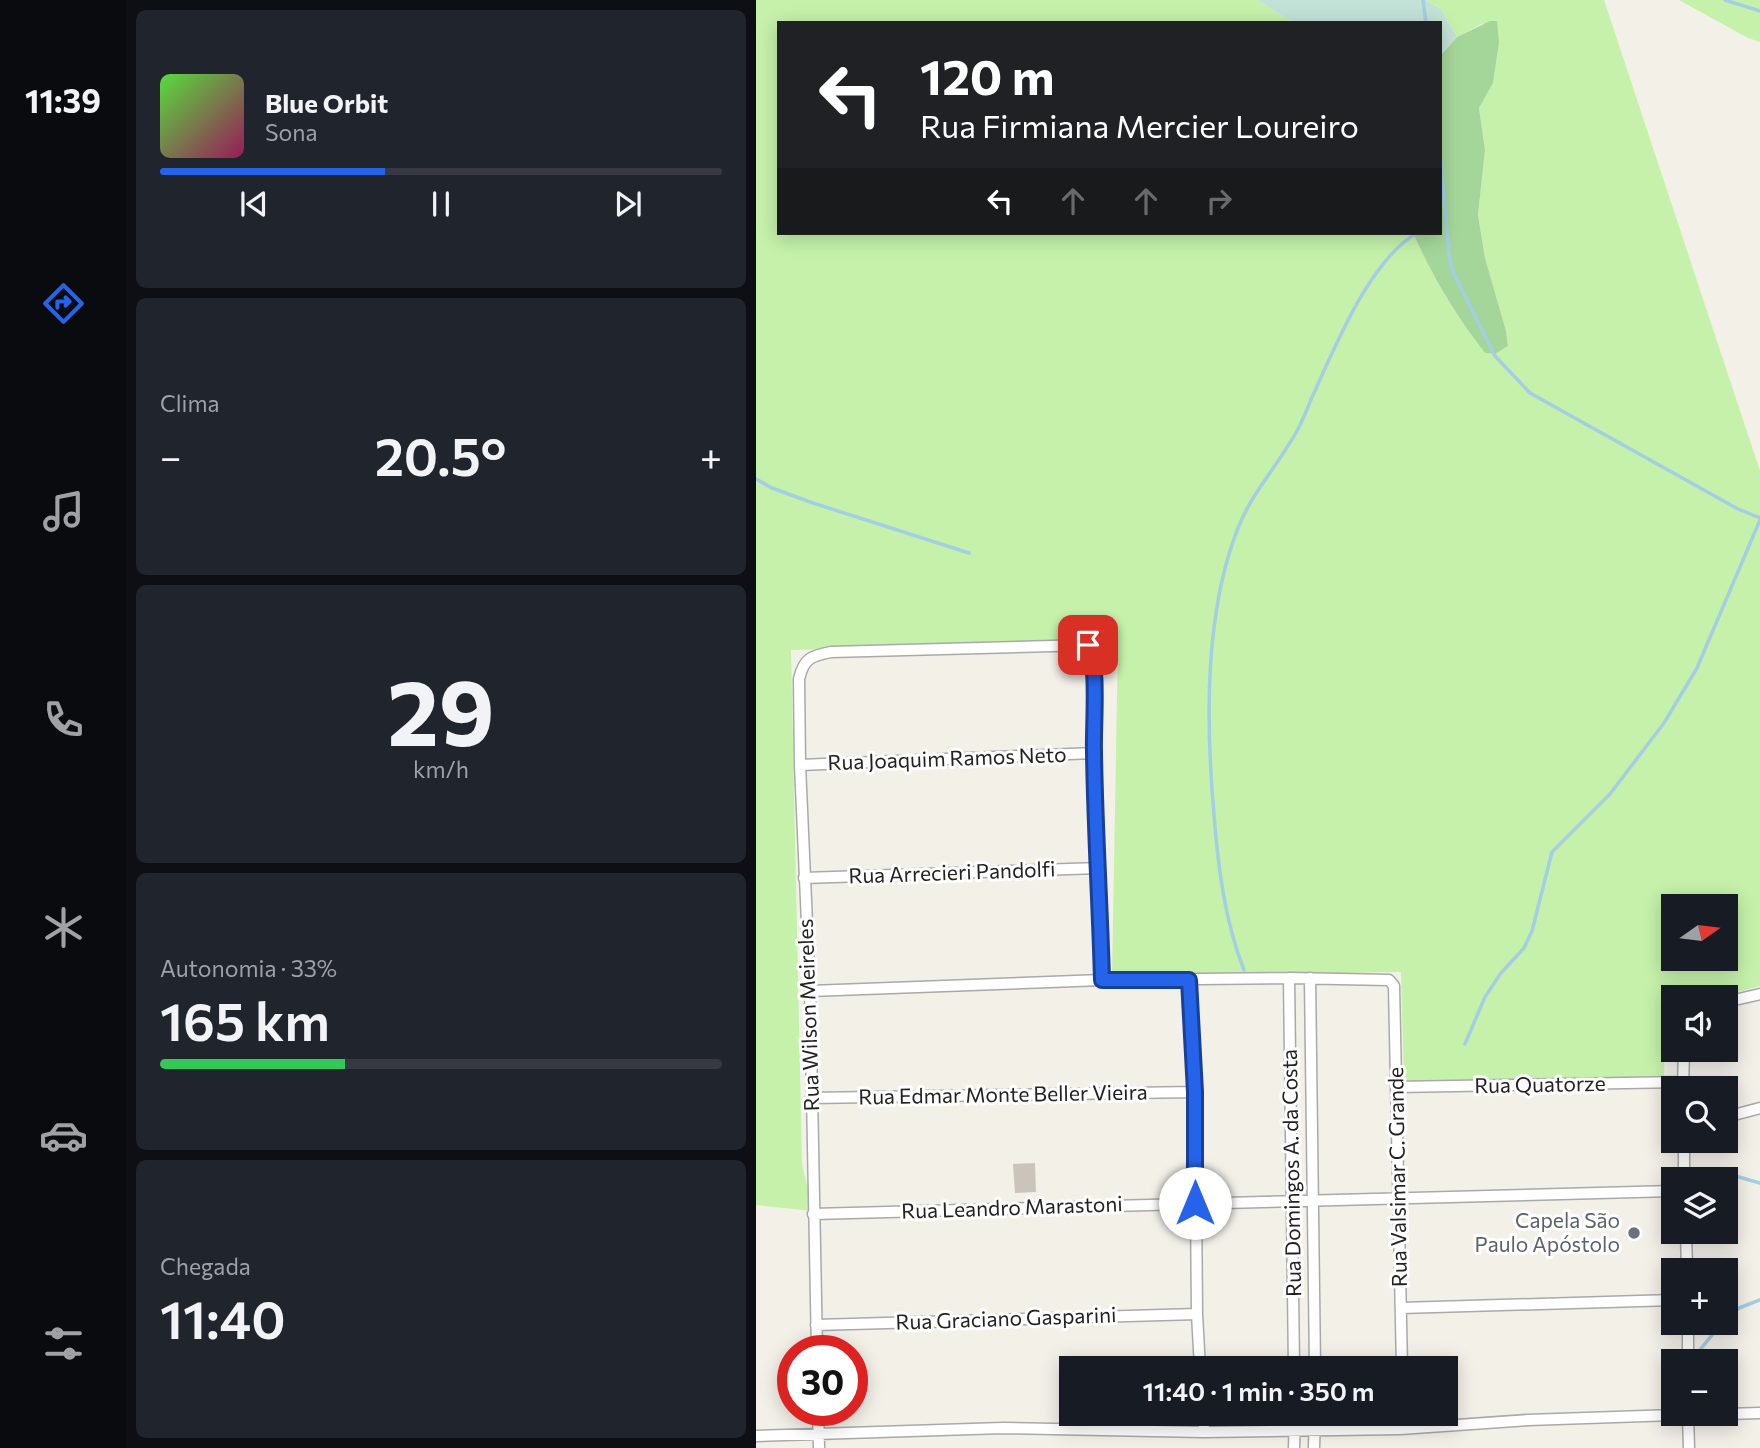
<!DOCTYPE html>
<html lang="pt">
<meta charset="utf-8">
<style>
body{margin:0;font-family:Commissioner,sans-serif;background:#20242c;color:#f1f3f6;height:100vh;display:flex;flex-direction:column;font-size:26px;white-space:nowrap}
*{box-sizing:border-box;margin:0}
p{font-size:23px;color:#9ea1a6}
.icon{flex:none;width:38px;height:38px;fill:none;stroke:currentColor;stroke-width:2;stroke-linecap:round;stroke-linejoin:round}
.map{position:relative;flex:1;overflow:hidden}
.drawer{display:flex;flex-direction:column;gap:10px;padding:10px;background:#0d0f14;width:630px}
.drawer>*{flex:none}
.top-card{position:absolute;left:21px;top:21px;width:665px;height:214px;border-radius:0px;box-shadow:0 4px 18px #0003;background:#202124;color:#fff;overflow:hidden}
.needle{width:46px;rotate:76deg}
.controls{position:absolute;left:905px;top:894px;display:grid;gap:14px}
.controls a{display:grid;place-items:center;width:77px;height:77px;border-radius:0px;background:#171b24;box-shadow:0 4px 18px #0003;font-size:35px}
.speed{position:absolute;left:21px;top:1335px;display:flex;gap:14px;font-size:35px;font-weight:700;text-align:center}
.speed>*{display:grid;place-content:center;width:91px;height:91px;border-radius:50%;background:#171b24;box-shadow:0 4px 18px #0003;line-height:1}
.speed .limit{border:10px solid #d22;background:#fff;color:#111}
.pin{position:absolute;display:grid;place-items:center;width:60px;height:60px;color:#fff;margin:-30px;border-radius:14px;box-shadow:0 4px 10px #0006}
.me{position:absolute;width:77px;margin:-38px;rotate:0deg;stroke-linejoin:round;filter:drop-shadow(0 0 5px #0008)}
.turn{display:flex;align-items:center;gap:24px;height:147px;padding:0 28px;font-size:32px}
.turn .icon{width:91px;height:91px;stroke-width:2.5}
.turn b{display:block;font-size:49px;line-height:60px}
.lanes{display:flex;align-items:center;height:66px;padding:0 28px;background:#0003;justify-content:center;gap:35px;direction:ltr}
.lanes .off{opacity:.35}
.big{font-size:52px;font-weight:600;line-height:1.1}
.drawer .tile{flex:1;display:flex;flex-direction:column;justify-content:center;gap:10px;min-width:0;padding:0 24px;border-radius:10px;background:#20242c}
.drawer .dial{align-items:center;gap:0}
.dial b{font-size:91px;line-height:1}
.song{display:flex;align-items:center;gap:21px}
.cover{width:84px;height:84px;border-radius:10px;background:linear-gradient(135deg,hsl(110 70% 55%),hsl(330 70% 35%))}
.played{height:7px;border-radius:4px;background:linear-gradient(90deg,#2563eb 40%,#363941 40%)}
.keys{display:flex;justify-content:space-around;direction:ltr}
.heat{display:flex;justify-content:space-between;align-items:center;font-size:38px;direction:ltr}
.charge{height:10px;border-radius:5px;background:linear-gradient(90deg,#34c759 33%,#363941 0)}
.trip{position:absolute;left:303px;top:1356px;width:399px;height:70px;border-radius:0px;background:#171b24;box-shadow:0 4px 18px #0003;font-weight:600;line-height:70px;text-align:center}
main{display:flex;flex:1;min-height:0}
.tab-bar{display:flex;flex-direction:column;width:126px;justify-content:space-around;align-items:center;background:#090b0e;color:#9ea1a6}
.tab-bar .icon{width:49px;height:49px}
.tab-bar .active{color:#2563eb}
.tab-bar b{font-size:32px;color:#f1f3f6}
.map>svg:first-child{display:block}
.grass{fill:#c5f1aa;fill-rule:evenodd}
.forest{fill:#a4d699}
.wetland{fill:#c3e2d7}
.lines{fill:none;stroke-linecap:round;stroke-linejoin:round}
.stream{stroke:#a4cee4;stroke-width:3.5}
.building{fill:#cbc4ba}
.street-casing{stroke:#a9a9a9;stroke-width:13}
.street{stroke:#fff;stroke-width:10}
.route-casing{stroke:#184099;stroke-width:18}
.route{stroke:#2563eb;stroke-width:12}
.worship-dot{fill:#6b7280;stroke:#fff;stroke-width:2.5}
.labels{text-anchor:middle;stroke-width:6;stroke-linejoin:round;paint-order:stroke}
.street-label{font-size:21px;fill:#222;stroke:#fff}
.worship-label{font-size:21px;fill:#5b616d;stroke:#fff;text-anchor:end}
</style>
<main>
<nav class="tab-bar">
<b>11:39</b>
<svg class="icon active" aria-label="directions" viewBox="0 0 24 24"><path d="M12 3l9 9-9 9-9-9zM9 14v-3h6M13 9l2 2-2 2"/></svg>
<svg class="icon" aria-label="music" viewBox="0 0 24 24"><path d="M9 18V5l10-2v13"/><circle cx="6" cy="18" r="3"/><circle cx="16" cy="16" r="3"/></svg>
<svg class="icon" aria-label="phone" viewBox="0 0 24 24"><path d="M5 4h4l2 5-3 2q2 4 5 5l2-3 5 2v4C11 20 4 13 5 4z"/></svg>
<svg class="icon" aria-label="climate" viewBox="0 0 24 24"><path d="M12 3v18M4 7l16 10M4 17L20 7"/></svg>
<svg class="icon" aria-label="car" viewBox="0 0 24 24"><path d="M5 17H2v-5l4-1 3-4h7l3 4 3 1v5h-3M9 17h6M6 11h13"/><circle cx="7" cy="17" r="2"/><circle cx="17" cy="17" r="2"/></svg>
<svg class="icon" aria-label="filters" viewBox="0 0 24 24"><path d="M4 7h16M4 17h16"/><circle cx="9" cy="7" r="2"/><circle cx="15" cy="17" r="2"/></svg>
</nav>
<section class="drawer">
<div class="tile">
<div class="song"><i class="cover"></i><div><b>Blue Orbit</b><p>Sona</p></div></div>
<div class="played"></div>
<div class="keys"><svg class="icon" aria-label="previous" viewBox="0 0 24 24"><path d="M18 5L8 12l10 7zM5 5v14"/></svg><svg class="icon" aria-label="pause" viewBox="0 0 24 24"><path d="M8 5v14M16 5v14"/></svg><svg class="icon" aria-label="next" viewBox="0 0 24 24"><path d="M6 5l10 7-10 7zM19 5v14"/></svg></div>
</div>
<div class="tile"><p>Clima</p>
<div class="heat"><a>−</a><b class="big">20.5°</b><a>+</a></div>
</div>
<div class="tile dial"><b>29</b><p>km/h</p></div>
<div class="tile"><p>Autonomia · 33%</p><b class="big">165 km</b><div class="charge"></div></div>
<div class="tile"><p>Chegada</p><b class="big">11:40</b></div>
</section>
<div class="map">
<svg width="1004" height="1448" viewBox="0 0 1004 1448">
<rect width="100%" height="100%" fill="#f3f0e8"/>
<path class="grass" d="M0 0H502L537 23H23V233H657C676 276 700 316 729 353L739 354 752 346 750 331 729 258 722 215 729 150 723 108 737 83 743 43 727 23 701 37 685 9 670 0H848L1004 471V986L963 997 917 998V1011L909 1014 908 1082 648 1087 645 972 356 977 362 642 35 650 46 1164 57 1211 0 1205ZM917 906H970V959H917Z
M923 0H1004V42L992 38Z"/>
<path class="forest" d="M734 21H741L743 43 737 83 723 108 729 150 722 215 729 258 750 331 752 346 739 354 729 353C700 316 676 276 657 233H684V56L701 37Z"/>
<path class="wetland" d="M502 0H670L685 9 701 37 684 56V23H537Z"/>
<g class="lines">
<path class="stream" d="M667 0 670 23
M969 0 1004 11
M684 153 693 256 697 272 739 356 774 393 982 509 1004 518
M0 479 16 488 57 503 213 553
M488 970C469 922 462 867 458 815 450 724 448 614 482 528 496 492 524 463 542 429 548 418 552 406 557 395 580 345 614 260 661 233
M709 1044 729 997 745 973 768 948 776 931 796 852 854 794 908 723 941 668 1004 520
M976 1175 1004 1183
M970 1320 983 1308 1004 1300
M943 1351 966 1323"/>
</g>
<path class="building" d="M279 1163 280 1192 259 1193 257 1164Z"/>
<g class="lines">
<defs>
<path id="street" d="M44 765 338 753
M48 878 343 868
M533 978 538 1368
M554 978 559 1368
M433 980 439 1092 441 1314 444 1368
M54 991 346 980 533 978 633 980 638 986 646 1368
M970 1002 1004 994
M641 1087 927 1082
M927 1088 928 1050
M55 1098 439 1092
M970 1117 1004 1108
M928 1141V1180
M57 1214 917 1191
M930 1232 931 1270
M645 1308 917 1300
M60 1325 441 1314
M61 1351 54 991 44 765 43 679C48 658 55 656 75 652L332 645C343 661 337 730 338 752 339 828 344 904 346 980
M932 1362V1323
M62 1410 63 1448
M447 1414 448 1432
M932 1414 933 1448
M970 1414 1004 1413
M644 1429V1414
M0 1436 247 1428 448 1432 644 1429 772 1420 947 1414
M538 1448 539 1414
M558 1448 559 1414"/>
</defs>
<use href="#street" class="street-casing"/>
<use href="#street" class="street"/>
</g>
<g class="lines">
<defs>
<path id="route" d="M332 645C343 662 337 729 338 752 339 828 344 904 346 980H433L439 1092V1203"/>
</defs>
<use href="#route" class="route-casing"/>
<use href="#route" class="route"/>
</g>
<circle class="worship-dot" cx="878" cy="1233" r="7"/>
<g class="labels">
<g class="street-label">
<text transform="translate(191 759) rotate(-2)" y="7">Rua Joaquim Ramos Neto</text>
<text transform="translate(196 873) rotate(-2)" y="7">Rua Arrecieri Pandolfi</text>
<text transform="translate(53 1015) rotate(-92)" y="7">Rua Wilson Meireles</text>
<text transform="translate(784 1085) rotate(-1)" y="7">Rua Quatorze</text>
<text transform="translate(247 1095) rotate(-1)" y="7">Rua Edmar Monte Beller Vieira</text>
<text transform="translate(536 1173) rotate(-91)" y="7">Rua Domingos A. da Costa</text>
<text transform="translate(642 1177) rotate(-91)" y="7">Rua Valsimar C. Grande</text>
<text transform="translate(256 1208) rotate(-2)" y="7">Rua Leandro Marastoni</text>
<text transform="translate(250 1319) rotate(-2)" y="7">Rua Graciano Gasparini</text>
</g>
<g class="worship-label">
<text x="864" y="1228">Capela São<tspan x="864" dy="24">Paulo Apóstolo</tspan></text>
</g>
</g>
</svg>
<div class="controls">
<a><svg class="needle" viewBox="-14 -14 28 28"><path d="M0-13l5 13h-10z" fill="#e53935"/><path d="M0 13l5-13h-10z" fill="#9ea1a6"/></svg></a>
<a><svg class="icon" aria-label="sound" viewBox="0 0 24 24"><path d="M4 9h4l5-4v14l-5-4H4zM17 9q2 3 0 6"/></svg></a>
<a><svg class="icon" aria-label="search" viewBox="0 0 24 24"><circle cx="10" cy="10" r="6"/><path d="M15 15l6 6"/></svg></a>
<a><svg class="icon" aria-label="layers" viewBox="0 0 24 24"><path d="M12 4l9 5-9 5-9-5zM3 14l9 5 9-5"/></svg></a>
<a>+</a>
<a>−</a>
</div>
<div class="speed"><div class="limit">30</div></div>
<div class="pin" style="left:332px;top:645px;background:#d93025"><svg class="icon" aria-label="arrive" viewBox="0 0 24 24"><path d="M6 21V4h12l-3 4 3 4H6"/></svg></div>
<svg class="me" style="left:439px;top:1203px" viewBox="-20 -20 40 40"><circle r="19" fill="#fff"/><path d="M0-13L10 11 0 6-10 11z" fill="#2563eb"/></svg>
<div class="trip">11:40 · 1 min · 350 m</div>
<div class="top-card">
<div class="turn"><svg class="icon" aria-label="left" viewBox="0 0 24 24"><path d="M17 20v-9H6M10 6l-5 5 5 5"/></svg><div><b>120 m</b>Rua Firmiana Mercier Loureiro</div></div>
<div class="lanes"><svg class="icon" aria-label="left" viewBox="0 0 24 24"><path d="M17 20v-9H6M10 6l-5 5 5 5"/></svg><svg class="icon off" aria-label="ahead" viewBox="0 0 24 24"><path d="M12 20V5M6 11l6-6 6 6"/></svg><svg class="icon off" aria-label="ahead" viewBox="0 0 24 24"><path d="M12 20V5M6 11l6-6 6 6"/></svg><svg class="icon off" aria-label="right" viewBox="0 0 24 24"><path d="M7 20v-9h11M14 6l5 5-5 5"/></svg></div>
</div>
</div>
</main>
